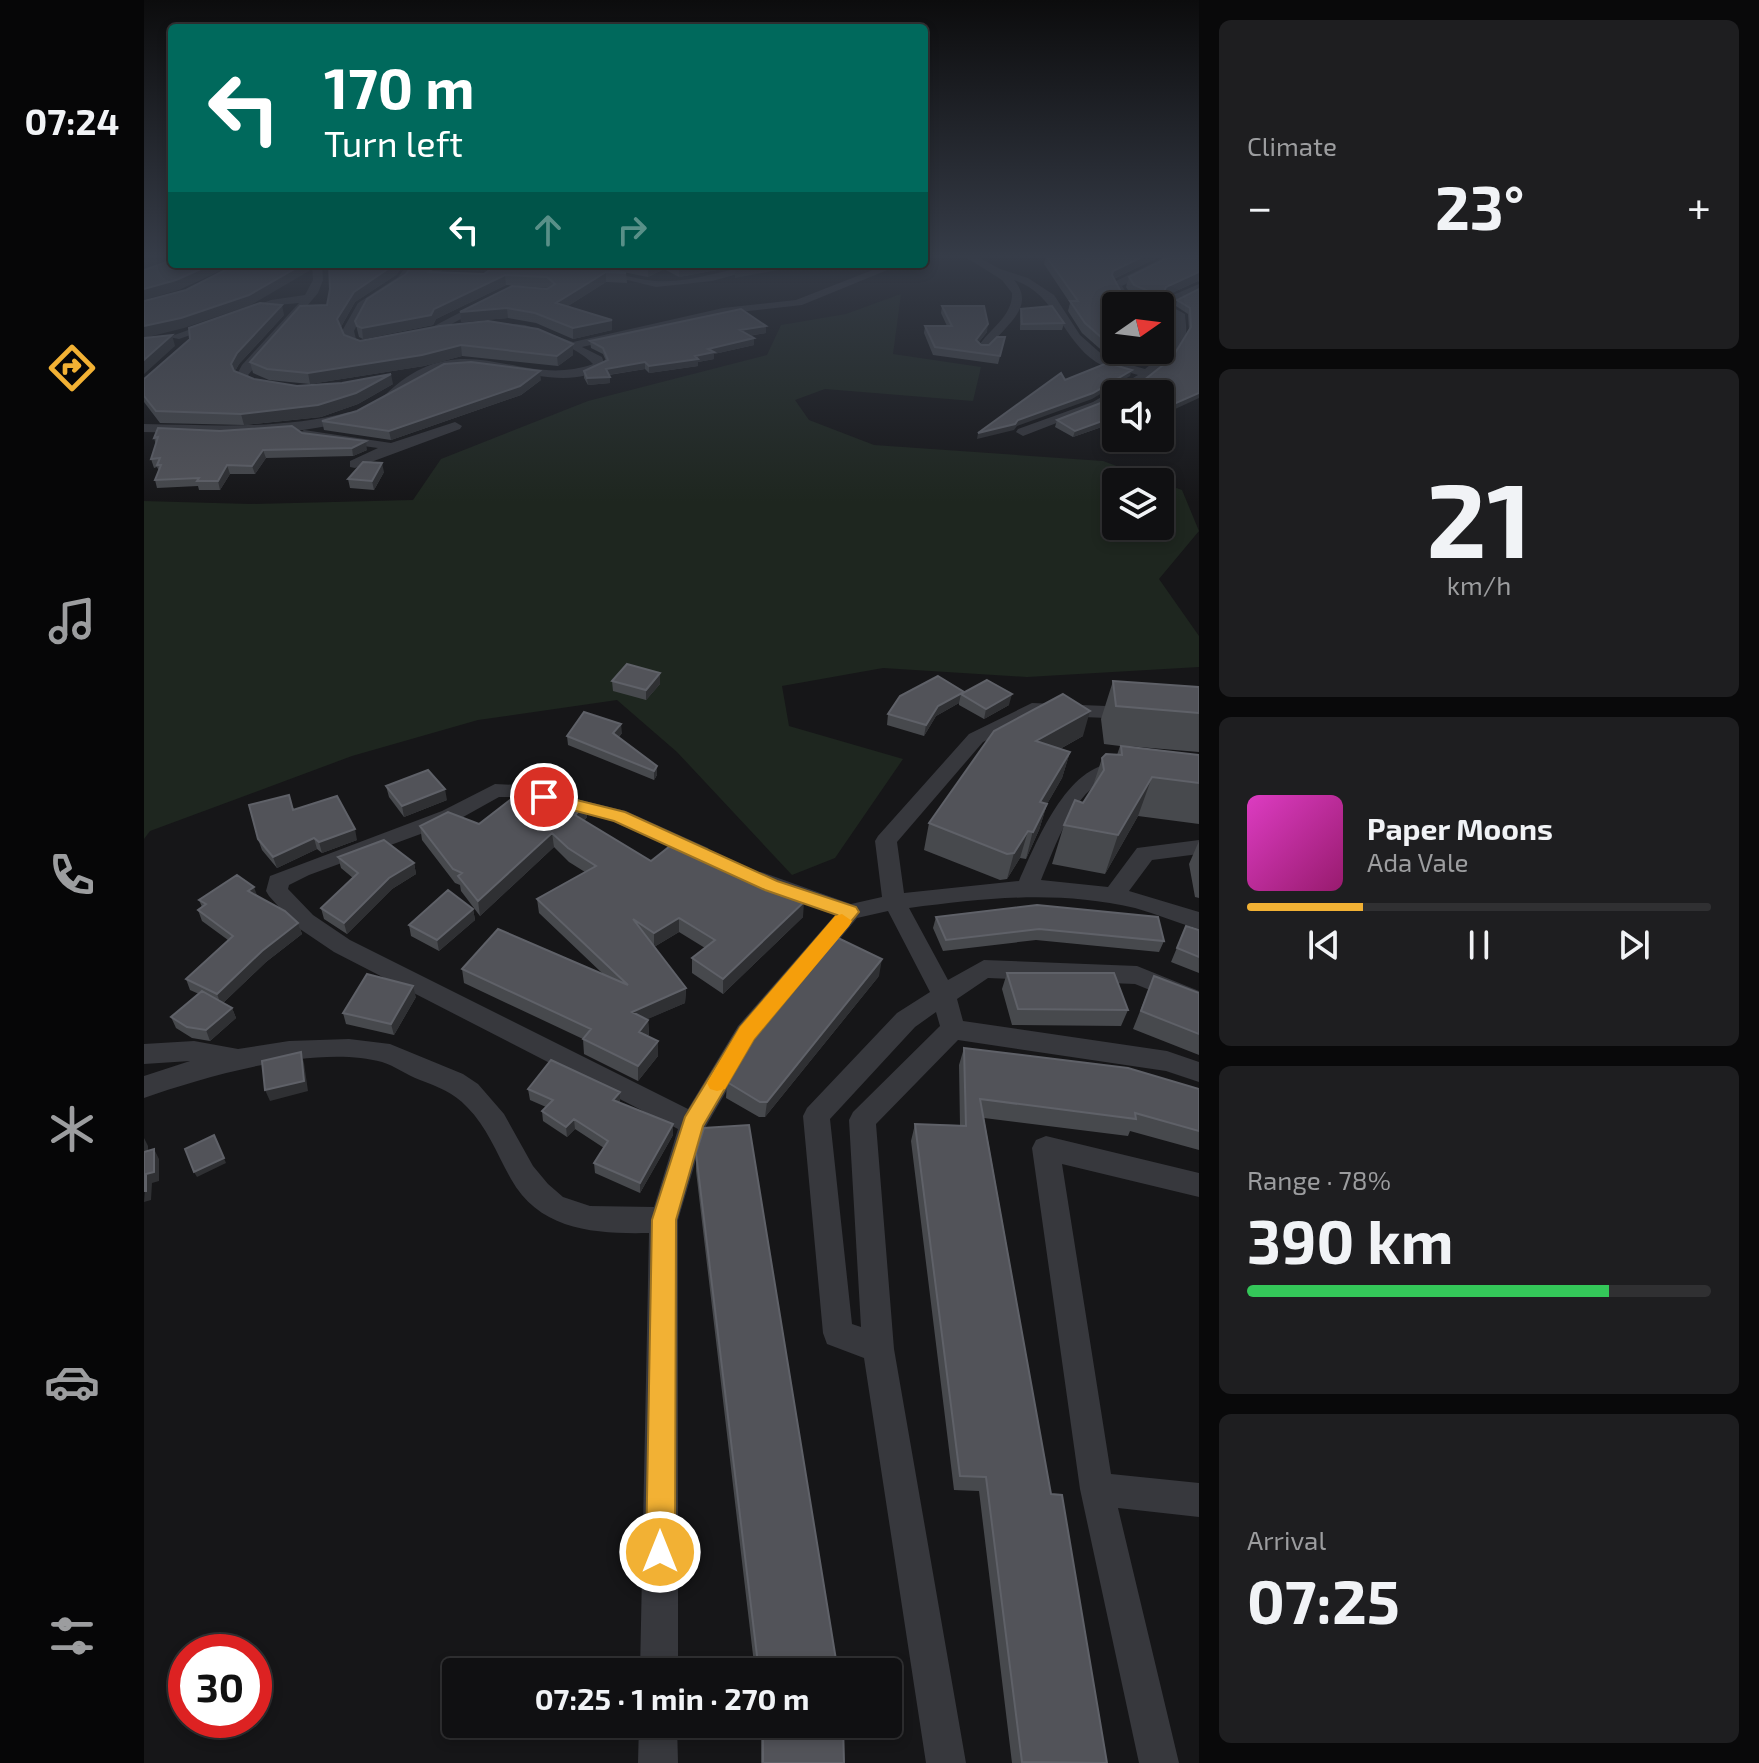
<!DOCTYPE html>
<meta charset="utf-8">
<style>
body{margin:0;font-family:"Exo 2",sans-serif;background:#1e1e20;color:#f1f3f6;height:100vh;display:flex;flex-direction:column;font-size:30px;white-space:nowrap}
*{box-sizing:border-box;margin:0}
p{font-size:26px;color:#9c9d9f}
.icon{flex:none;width:44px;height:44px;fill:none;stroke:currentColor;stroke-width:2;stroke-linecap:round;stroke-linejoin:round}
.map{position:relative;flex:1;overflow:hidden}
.side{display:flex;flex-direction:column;gap:20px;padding:20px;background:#09090a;width:560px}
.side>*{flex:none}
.hud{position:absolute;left:24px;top:24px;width:760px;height:244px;border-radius:8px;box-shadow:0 4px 12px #0003,0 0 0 2px #303032;background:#00695c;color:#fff;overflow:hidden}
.needle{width:52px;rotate:76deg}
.buttons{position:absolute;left:958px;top:292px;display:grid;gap:16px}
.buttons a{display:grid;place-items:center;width:72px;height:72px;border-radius:8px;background:#101012;box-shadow:0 4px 12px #0003,0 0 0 2px #303032;font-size:40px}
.speed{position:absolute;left:24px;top:1634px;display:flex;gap:16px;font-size:40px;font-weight:700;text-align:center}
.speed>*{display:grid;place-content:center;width:104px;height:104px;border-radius:50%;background:#101012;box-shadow:0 4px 12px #0003,0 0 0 2px #303032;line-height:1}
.speed .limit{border:12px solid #d22;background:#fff;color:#111}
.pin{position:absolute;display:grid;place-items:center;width:68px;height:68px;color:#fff;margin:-34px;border:4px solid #fff;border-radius:50%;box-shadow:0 2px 8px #0007}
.me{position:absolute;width:88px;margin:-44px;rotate:0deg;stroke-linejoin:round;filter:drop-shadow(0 0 6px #0008)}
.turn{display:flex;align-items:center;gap:28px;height:168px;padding:0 24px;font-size:36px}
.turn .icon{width:104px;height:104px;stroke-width:2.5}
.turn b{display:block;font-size:56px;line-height:68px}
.lanes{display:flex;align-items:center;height:76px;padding:0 24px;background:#0003;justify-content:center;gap:40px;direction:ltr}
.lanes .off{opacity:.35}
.big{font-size:60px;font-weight:700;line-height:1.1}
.side .tile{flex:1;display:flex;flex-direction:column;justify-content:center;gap:12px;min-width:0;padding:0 28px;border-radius:12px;background:#1e1e20}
.side .dial{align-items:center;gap:0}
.dial b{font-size:104px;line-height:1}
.song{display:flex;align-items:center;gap:24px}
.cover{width:96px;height:96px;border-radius:12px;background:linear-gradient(135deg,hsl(310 70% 55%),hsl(320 70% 35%))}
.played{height:8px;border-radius:4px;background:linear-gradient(90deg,#f2b134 25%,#303032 25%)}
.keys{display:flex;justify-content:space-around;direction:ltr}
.heat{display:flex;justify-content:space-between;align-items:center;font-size:44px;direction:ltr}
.charge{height:12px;border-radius:6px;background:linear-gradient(90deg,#34c759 78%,#303032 0)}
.trip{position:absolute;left:298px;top:1658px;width:460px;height:80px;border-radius:8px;background:#101012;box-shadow:0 4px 12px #0003,0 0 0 2px #303032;font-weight:700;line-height:80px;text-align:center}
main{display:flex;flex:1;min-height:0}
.tab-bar{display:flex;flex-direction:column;width:144px;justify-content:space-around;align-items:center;background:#060607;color:#9c9d9f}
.tab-bar .icon{width:56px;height:56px}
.tab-bar .current{color:#f2b134}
.tab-bar b{font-size:36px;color:#f1f3f6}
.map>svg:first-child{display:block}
.green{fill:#1e261f;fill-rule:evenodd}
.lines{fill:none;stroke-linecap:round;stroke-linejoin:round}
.minor{fill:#37383d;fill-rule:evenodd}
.wall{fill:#47494d;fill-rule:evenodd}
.shaded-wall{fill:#2f3033}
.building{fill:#525359;stroke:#5f6168;stroke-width:2}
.route{fill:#f2b134;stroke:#9d7322;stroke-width:2}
.slow{fill:#f59e0b}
</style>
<main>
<nav class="tab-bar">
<b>07:24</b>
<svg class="icon current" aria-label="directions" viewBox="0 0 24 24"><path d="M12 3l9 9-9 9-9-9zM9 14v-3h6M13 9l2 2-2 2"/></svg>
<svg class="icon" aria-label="music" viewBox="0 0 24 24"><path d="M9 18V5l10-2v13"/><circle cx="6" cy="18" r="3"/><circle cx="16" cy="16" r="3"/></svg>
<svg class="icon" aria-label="phone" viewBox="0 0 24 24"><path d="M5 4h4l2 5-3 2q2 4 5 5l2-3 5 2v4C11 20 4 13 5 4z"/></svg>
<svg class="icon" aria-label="climate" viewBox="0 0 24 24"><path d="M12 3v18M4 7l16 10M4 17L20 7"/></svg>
<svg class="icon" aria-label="car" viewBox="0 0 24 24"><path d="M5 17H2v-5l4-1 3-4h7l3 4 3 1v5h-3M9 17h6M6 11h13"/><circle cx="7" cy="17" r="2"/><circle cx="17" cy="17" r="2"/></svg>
<svg class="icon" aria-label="filters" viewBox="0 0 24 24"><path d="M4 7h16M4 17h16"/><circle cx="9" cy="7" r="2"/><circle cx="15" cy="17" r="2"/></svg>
</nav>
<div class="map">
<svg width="1055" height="1763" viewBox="0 0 1055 1763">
<rect width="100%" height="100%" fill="#161618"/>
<path class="green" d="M757 294 749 354 837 367 829 401 681 389 651 400 665 420 730 445 959 461 1038 490 1055 531 1015 579 1055 636V667L883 677 739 668 638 686 645 726 759 759 691 858 648 875 533 752 473 700 334 720 208 756 6 831 0 839V501L106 504 269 500 297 459 444 401 623 355 637 325 702 314ZM972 482H1016V526H972Z"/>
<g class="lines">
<path class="minor" d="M820 256H832L856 269 884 278 910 295 936 335 962 358 1001 369C1020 354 1032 341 1030 316L1017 308 1022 298 1055 284V291L1031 300 1028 307 1041 314C1041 320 1043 327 1042 333 1037 355 994 394 972 394V400L879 436 872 432 874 429 949 402 994 375C981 371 963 369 952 362 918 339 911 293 870 280 894 308 858 327 844 349H836L834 347C845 329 869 316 868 293L858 280Z
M1023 256H1035L978 286 985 297 1005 306H990L977 301 968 283Z
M168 264H178L179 280 174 293 104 375 111 381 125 385V391L103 387 92 376 98 365 155 303 133 305 35 339 25 337 127 300 161 295 169 280Z
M264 264H274L262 281 222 307 210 331 212 339 219 342H236V346L217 349 203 343 198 331 214 303 254 277Z
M418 264C450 264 479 278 511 281 551 284 590 264 630 264L568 281 512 287Z
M744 264H758L658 305 579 314 438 347 458 357 461 366C422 396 353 359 306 367 286 370 269 387 251 398L241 395C319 319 374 391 449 364 425 338 367 327 333 329L329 328V324L349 322 381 325 429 342 579 308 652 300Z
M338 301 347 303 283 337 273 335Z
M205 412 210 413V419C143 440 69 433 0 432V424C69 425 138 430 205 412Z
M311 422 318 426 316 429 211 468 206 467V461L234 448 160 438 153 434 160 430 247 443Z
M888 703 987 707 996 713 987 719 891 715 839 742 753 842 760 893 875 881C893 841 928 750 985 765L988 769 985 773C979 775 972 775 966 777 929 791 911 847 897 880L964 887 993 848 1055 840V854L1008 860 985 891 1055 912V929C1033 923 1013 914 991 908 912 890 844 898 765 908L804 980 840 960 993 966 1055 991V1010L991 984 844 978 813 999 819 1021 1023 1051 1055 1062V1082L1022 1071 814 1040 732 1124 750 1349 822 1763H782L720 1358 683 1344 679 1333 659 1116 663 1108 753 1013 786 992 744 911 713 918 612 1040 562 1126 534 1220V1672H496L505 1233C452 1234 396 1231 367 1179 353 1154 343 1127 323 1107 309 1092 294 1087 276 1080 263 1075 251 1066 238 1062 173 1044 62 1076 0 1098V1076L46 1061 0 1064V1044L50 1041 94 1049 145 1041 205 1039 246 1044 319 1074 334 1084 360 1114 389 1166 404 1184 419 1197 446 1206 510 1207 534 1129 190 952 153 927 125 896 122 891 126 876 298 811 351 784 375 785 482 811 564 848 567 853 564 858 556 860 468 821 375 797H355L312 821 165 875 145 885 144 889 169 915 206 940 544 1109 594 1026 691 915 601 882 598 877 601 872H617L707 904 738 897 731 841 734 836 825 734ZM792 1012 796 1026 709 1112 705 1120 717 1327 708 1324 686 1119 771 1027Z
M902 1136 1055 1173V1197L918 1164 967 1474 1055 1483V1517L974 1508 1035 1763H995L936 1489 888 1148 892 1140Z
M495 1724H533L534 1763H494Z"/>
</g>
<path class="wall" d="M902 256 941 259 942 256H1017L970 279 977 292 993 299H996L987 295 982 287 985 277 1055 256V282L1054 281 1019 297 1018 300 1026 332 1017 350 1000 366 963 355 938 333 924 311 926 303 900 264ZM972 306 1016 350H972Z
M185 264H261L252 275 211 302 197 327 200 335 216 341 296 326 429 355 414 366 318 356 280 366 166 384 125 380 109 373 106 362 183 305 186 289Z
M269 264H304L296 272 340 274 353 264H604L535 277 520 269 504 277 479 272 482 273 483 283 462 282 424 306 468 320V330L429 339 392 323 364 318 317 322 316 312 405 288 362 285 292 319 289 325 219 339 215 337 211 321 262 274Z
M1055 289V398L995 384 1028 358 1045 330 1044 314 1032 306 1033 300Z
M798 306 843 332 835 342 837 345H845L861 337 854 364 789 355 780 333 781 326H803L797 313Z
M877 309 920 323 918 330H876V316Z
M140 315 95 364 91 371 110 379 153 386 249 384 214 404 177 417 100 425 16 423 0 402V379Z
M622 326V333L605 336 610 345 570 354V359L554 362V366L505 373 501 369 465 375 466 383 444 385 440 378V371L462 361 459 354 447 348 446 341Z
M397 380 377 395 247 440 180 430 178 421Z
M972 397V422L929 437 911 427 913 420Z
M76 431 158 433 223 450 209 456 122 458 111 474H86L76 490H55L54 486 13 488 11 480 15 471 13 467 10 468 7 459 12 445 10 438Z
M240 472 230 490 206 488 204 479Z
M516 673V684L502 700 469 691 468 681Z
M969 681 1055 687V752L983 746 1055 755V824L994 816 961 874 908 864 920 825 939 803 948 789 958 758 973 755 976 746 960 744 957 719Z
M820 692 865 705 840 719 815 705V703L792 716 780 736 743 725 744 714Z
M850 731 939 736 916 749 926 752 918 778 903 804 895 830 882 859 876 858 863 879 856 880 780 850 785 823Z
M478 733 475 737 513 766V775L510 780 424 745 423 736Z
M242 786 303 800 260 817 245 797Z
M442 803 443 817 440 821 507 861 659 917 579 994 548 973V958L561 948 535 932 510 947 542 988 541 1003 503 1019 504 1020 505 1034 504 1036 514 1056 494 1081 440 1054 439 1039 320 983 318 969 458 973 395 913 393 899 441 872 425 862 410 847 336 916 317 891 316 885 311 883 278 840 276 826 335 824 403 815Z
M149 810 213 840 178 853 173 849 133 868 118 850 114 839Z
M1055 841V898L1051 897 1045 864Z
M194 857 270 863 272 874 248 889 203 934 180 919 177 908 209 878 197 868Z
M113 896 154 923 158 934 122 962 79 1003 88 1008 92 1018 66 1041 48 1038 32 1028 27 1017 55 994 46 990 42 979 84 940 58 921 54 910 58 907 55 900Z
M329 909 331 920 295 951 267 936 265 925Z
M792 917 1020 941 1015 952 892 940 799 951 789 928Z
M1042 926 1055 930V973L1027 962Z
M863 973 984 1010 977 1026 868 1025 858 989Z
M735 976 621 1117H615L582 1098 583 1082Z
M1010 976 1055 993V1055L989 1029Z
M272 997 250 1035 202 1024 199 1013Z
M820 1048 1055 1089V1150L986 1131 984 1136 840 1118 907 1494 963 1763H868L835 1491 810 1490 767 1141 771 1124 816 1125 815 1065Z
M384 1089 476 1103 529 1124V1135L496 1193 451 1173 450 1163 460 1148 431 1129 423 1137 399 1121 398 1111 402 1107 386 1100Z
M552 1153 694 1672H611L552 1171Z
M617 1724H699L700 1763H617Z"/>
<path class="shaded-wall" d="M8 256H26L27 258 0 270V259Z
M1000 256H1017L967 280 969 271Z
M68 264H91L35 290 0 300V289Z
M159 264H166L165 271 107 305 40 328 0 338V326Z
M251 264H261L252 275 211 302 195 330 193 319 210 292Z
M293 264H304L287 281 285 272Z
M511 264H520V269L504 277V267Z
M554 264H604L535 277V268Z
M614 264H665L591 278V268Z
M462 272V282L413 313 412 303Z
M1055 272 1054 281 1019 297 1015 306 1022 287Z
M361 275 362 285 292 319 289 325 219 339 218 328 290 309Z
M138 305 140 315 95 364 89 375 87 364 93 353Z
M363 308 364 318 317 322 316 312Z
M468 320V330L429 339V328Z
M1029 322 1026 332 1017 350 1000 366 1003 355 1009 350H1016V343Z
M844 324 843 332 831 347 832 340Z
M622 326V333L596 337V330Z
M28 335 31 346 0 374V360Z
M610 338V345L570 354V359L554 362V366L505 373V366L551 356 564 349Z
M429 344V355L414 366 413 356Z
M317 345 318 356 280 366 166 384 164 373Z
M501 362V369L463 375 462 369Z
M988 370 986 376 948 399 873 426 870 430 833 439 834 433 874 420Z
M396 371 397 380 377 395 247 440 245 431Z
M247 374 249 384 214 404 177 417 100 425 97 414Z
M466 377V383L444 385 443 378Z
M1055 393V398L1016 416V410Z
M972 416V422L929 437 931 431Z
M222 441 223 450 209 456 208 448Z
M119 450 122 458 111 474 108 466Z
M238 463 240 472 230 490 228 481Z
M83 465 86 474 76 490 74 481Z
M516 673V684L502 700V690Z
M820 692 817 694 815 703 792 716 780 736 782 725 794 706Z
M868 694 865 705 840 719 842 709Z
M946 711 939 736 885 766 892 741Z
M477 724 478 733 470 742 469 733Z
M926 752 918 778 903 804 895 830 882 859 896 802Z
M513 766V775L510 780V771Z
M1008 777 994 816 961 874 974 835Z
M301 789 303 800 260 817 258 806Z
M442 803 443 817 432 830 431 815Z
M211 829 213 840 178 853 175 842Z
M884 831 876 858 863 879 870 853Z
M408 833 410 847 336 916 334 901Z
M170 838 173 849 133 868 129 857Z
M270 863 272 874 248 889 203 934 200 923 245 878Z
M110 887 114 898 104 891Z
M660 902 659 917 579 994V979Z
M329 909 331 920 295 951 293 940Z
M535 918V932L510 947V933Z
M154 923 158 934 122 962 77 1005 73 994 118 951Z
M738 959 735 976 621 1117 623 1102Z
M269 986 272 997 250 1035 247 1024Z
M542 988 541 1003 488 1026V1012Z
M88 1008 92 1018 66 1041 62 1030Z
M504 1020 505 1034 496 1046 495 1032Z
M514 1041V1056L494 1081V1066Z
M157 1052 160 1063 164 1091 126 1101 121 1090Z
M476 1092V1103L469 1100Z
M430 1119 431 1129 423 1137 422 1127Z
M529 1124V1135L496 1193V1183Z
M0 1138 4 1146V1161L0 1154Z
M10 1149 15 1159V1181L8 1183 7 1200 0 1202 2 1174Z
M80 1158 82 1163 53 1177 50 1172Z"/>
<path class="building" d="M902 256H928L944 259 943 256H1000L969 271 968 275 977 292 993 299 1010 298 1009 293 990 285 985 277 1027 256H1055V272L1022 287 1017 299 1030 308 1029 322 1020 340 1016 343V306H972V346L966 345 941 323 926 301H934Z
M28 260V264H68L32 280 0 289V270Z
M93 264H159L105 295 37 318 0 326V301L42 290Z
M185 264H251L210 292 193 319 200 335 216 341 296 326 344 321 394 329 429 344 413 356 317 345 278 355 164 373 123 369 106 362 156 306 183 305 186 289Z
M269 264H293L285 272 340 274 353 264H444L482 273 462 272 412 303 468 320 429 328 391 313 363 308 316 312 368 286 403 289 411 284 403 277 361 275 290 309 287 315 218 328 213 326 211 321 223 299 262 274Z
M486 264H511L504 267Z
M528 264H554L535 268Z
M1055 289V393L1016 410V394H976L977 390 995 384 1028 358 1047 327 1046 308 1033 300Z
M116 303 138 305 93 353 87 364 90 371 110 379 153 386 198 383 247 374 212 393 174 405 97 414 12 411 0 396V379L46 339 45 328Z
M798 306H840L844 324 832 340 837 345H845L853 337H861L856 356 791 347 781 326H808Z
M908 306 920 323 878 324 877 309Z
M597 309 622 326 596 330 610 338 564 349 570 352 551 356 554 359 505 366 501 362 462 369 466 377 443 378 440 371 464 360 459 348 446 341Z
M28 335 0 360V338Z
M985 350H1009L1003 355Z
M327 362 396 371 376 386 245 431 178 421 213 411 300 364Z
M963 363 988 370 949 393 874 420 871 424 834 433 917 373 921 380Z
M972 397V416L931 431 913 420Z
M148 426 158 433 222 441 208 448 119 450 108 466 83 465 74 481H53L55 478 11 480 17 465H13L16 458 7 459 14 437 10 438 14 428 76 431Z
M219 462 238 463 228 481 204 479Z
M483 664 516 673 502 690 468 681Z
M794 676 820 692 794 706 782 725 744 714 756 696Z
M843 680 868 694 842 709 817 694Z
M969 681 1055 687V713L972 706Z
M919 694 946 711 892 741 926 752 896 802 903 804 889 832 884 831 870 853 863 854 785 823 850 731Z
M440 712 477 724 469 733 513 766 510 771 423 736Z
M977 746 1055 755V783L1008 777 974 835 920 825 931 800 939 803 960 770 958 758 962 754 978 755Z
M284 770 301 789 258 806 242 786Z
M145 795 149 810 193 796 211 829 175 842 170 838 129 857 114 839 105 805Z
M420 796 442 803 431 815 507 861 535 839 613 875 660 902 579 979 548 958 571 940 535 918 510 933 489 919 542 988 488 1012 504 1020 495 1032 514 1041 494 1066 439 1039 447 1029 318 969 354 929 484 985 393 899 452 866 424 848 408 833 334 901 314 876 318 873 309 869 276 826 304 812 335 824 370 797 403 815Z
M240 840 270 863 245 878 200 923 177 908 214 873 194 857Z
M93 875 110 887 104 891 141 911 154 923 118 951 73 994 42 979 89 936 54 910 62 904 55 900Z
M304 890 329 909 293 940 265 925Z
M893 905 1014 917 1020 941 895 929 802 940 792 917Z
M1042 926 1055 930V957L1033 948Z
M694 938 738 959 623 1102H616L583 1082 610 1035Z
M863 973H970L984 1010 874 1009Z
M223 974 269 986 247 1024 199 1013Z
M1010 976 1055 993V1034L997 1011Z
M58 991 88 1008 62 1030 43 1027 27 1017Z
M820 1048 984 1068 1055 1089V1131L991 1113 992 1119 836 1099 907 1494 918 1495 963 1763 878 1762 842 1477 816 1476 771 1124 822 1126Z
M157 1052 160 1081 121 1090 118 1061Z
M407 1060 476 1092 469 1100 529 1124 496 1183 450 1163 464 1141 430 1119 422 1127 398 1111 409 1100 384 1089Z
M605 1125 694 1672H615L552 1153 560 1128Z
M70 1135 80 1158 50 1172 41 1149Z
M10 1149V1172L2 1174V1191H0V1152Z
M619 1724H699L700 1763H619Z"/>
<linearGradient id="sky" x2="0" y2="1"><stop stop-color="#0c0c0d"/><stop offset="0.51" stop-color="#363c48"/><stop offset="1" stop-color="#363c48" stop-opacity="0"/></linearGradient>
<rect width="1055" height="502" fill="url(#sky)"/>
<path class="route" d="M400 792 481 812 633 881 712 907 715 912 610 1039 559 1126 532 1220 531 1552 527 1562 516 1566 506 1562 502 1552 508 1220 541 1117 596 1027 693 915 621 890 470 821 394 801 392 797Z"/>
<path class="slow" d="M698 914 708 921 705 926 610 1039 581 1089 573 1091 566 1089 563 1083 596 1027 691 916Z"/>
</svg>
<div class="buttons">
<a><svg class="needle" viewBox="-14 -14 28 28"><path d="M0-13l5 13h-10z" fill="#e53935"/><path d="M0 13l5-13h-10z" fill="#9c9d9f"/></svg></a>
<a><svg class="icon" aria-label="sound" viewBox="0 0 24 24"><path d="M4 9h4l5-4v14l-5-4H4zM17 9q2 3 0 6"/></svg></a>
<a><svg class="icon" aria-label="layers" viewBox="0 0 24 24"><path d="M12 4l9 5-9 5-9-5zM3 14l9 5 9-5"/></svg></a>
</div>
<div class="speed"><div class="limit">30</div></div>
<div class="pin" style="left:400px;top:797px;background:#d93025"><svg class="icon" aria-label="arrive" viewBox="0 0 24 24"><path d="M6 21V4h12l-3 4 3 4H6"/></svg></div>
<svg class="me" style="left:516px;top:1552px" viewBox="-20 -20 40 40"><circle r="17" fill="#f2b134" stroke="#fff" stroke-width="3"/><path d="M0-11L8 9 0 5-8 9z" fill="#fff"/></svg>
<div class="trip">07:25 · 1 min · 270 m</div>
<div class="hud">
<div class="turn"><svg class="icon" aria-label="left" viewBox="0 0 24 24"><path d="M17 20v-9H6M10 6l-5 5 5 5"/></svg><div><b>170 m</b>Turn left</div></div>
<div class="lanes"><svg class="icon" aria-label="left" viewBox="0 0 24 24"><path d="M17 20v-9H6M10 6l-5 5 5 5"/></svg><svg class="icon off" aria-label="ahead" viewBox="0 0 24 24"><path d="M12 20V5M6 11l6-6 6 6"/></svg><svg class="icon off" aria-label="right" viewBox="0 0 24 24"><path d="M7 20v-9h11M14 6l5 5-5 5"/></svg></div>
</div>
</div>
<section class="side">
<div class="tile"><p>Climate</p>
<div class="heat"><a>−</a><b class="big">23°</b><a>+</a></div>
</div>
<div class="tile dial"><b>21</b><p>km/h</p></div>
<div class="tile">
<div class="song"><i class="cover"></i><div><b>Paper Moons</b><p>Ada Vale</p></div></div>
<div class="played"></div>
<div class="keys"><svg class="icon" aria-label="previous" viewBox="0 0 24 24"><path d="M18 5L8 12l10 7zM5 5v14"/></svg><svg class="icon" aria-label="pause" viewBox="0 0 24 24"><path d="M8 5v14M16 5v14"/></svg><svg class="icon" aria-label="next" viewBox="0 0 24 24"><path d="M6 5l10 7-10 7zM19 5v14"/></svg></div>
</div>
<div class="tile"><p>Range · 78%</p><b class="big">390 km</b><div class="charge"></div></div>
<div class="tile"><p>Arrival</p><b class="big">07:25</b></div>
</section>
</main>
